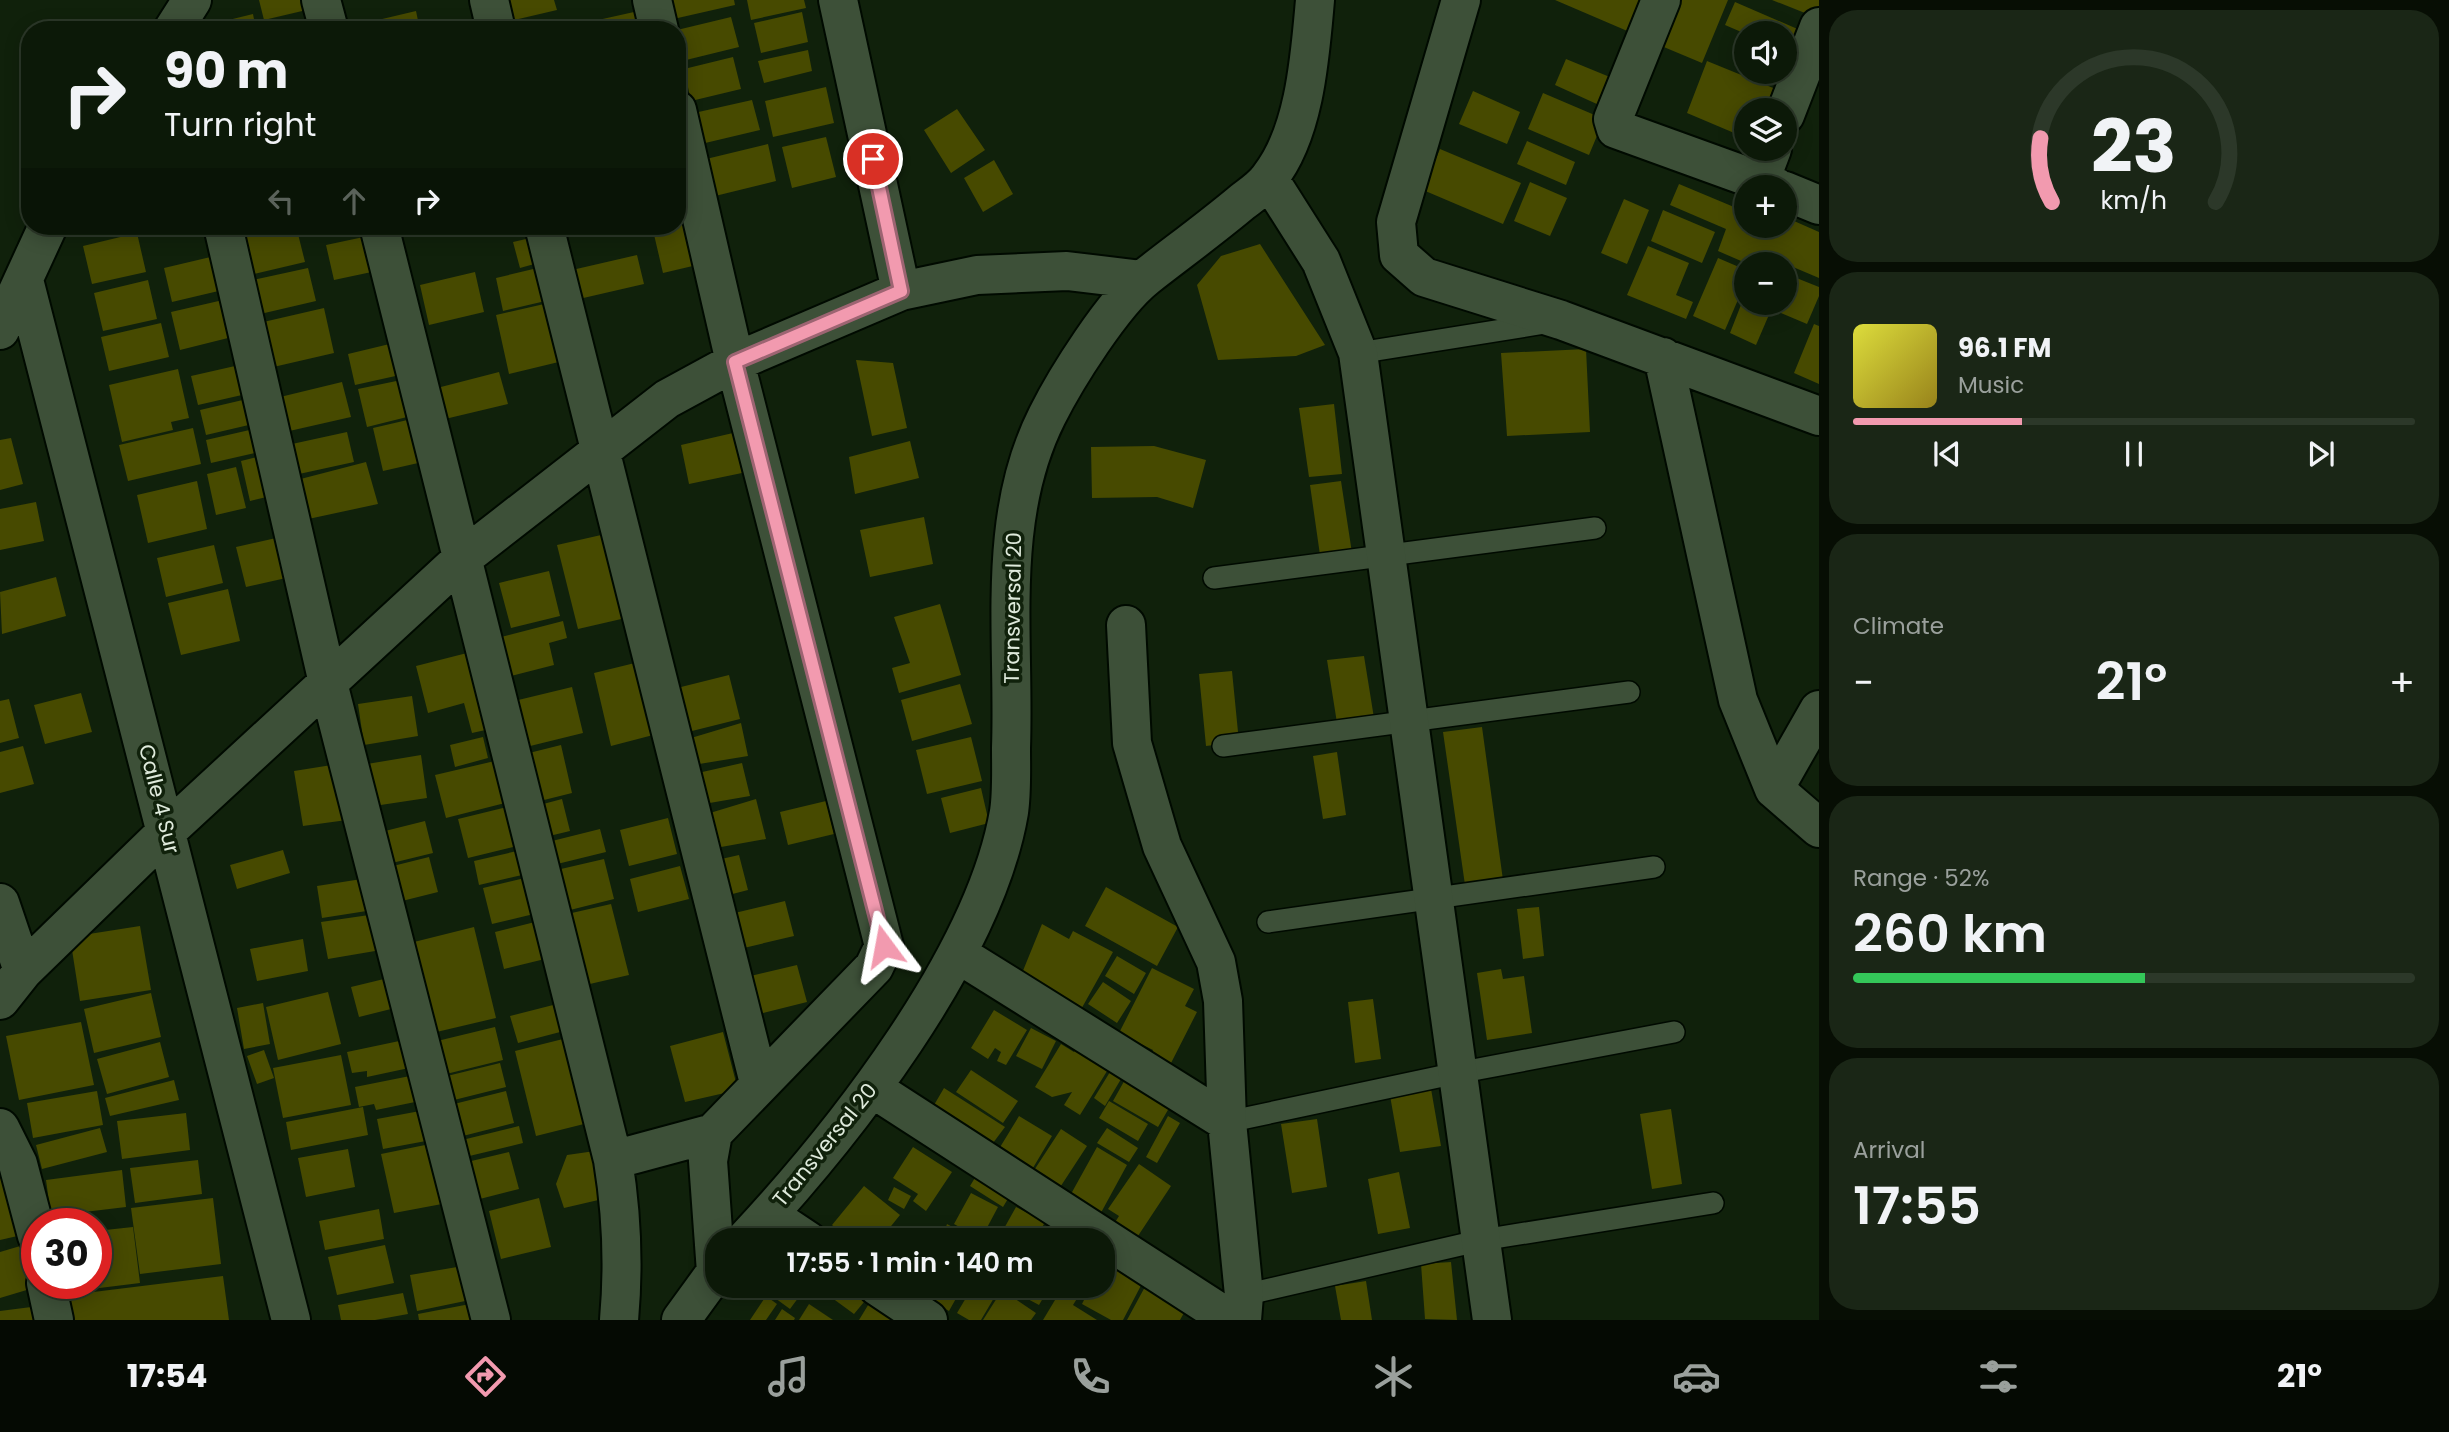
<!DOCTYPE html>
<meta charset="utf-8">
<style>
body{margin:0;font-family:Poppins,sans-serif;background:#1a2616;color:#f1f3f6;height:100vh;display:flex;flex-direction:column;font-size:26px;white-space:nowrap}
*{box-sizing:border-box;margin:0}
p{font-size:23px;color:#9aa09c}
.icon{flex:none;width:38px;height:38px;fill:none;stroke:currentColor;stroke-width:2;stroke-linecap:round;stroke-linejoin:round}
.map{position:relative;flex:1;overflow:hidden}
.drawer{display:flex;flex-direction:column;gap:10px;padding:10px;background:#070e04;width:630px}
.drawer>*{flex:none}
.banner{position:absolute;left:21px;top:21px;width:665px;height:214px;border-radius:28px;box-shadow:0 4px 18px #0003,0 0 0 2px #2c3829;background:#0c1908;color:#f1f3f6;overflow:hidden}
.buttons{position:absolute;left:1734px;top:21px;display:grid;gap:14px}
.buttons a{display:grid;place-items:center;width:63px;height:63px;border-radius:50%;background:#0c1908;box-shadow:0 4px 18px #0003,0 0 0 2px #2c3829;font-size:35px}
.speed{position:absolute;left:21px;top:1208px;display:flex;gap:14px;font-size:35px;font-weight:700;text-align:center}
.speed>*{display:grid;place-content:center;width:91px;height:91px;border-radius:50%;background:#0c1908;box-shadow:0 4px 18px #0003,0 0 0 2px #2c3829;line-height:1}
.speed .limit{border:10px solid #d22;background:#fff;color:#111}
.pin{position:absolute;display:grid;place-items:center;width:60px;height:60px;color:#fff;margin:-30px;border:4px solid #fff;border-radius:50%;box-shadow:0 2px 7px #0007}
.me{position:absolute;width:77px;margin:-38px;rotate:347deg;stroke-linejoin:round;filter:drop-shadow(0 0 5px #0008)}
.turn{display:flex;align-items:center;gap:24px;height:147px;padding:0 28px;font-size:32px}
.turn .icon{width:91px;height:91px;stroke-width:2.5}
.turn b{display:block;font-size:49px;line-height:60px}
.lanes{display:flex;align-items:center;height:66px;padding:0 28px;background:#0003;justify-content:center;gap:35px;direction:ltr}
.lanes .off{opacity:.35}
.big{font-size:52px;font-weight:600;line-height:1.1}
.drawer .card{flex:1;display:flex;flex-direction:column;justify-content:center;gap:10px;min-width:0;padding:0 24px;border-radius:28px;background:#1a2616}
.drawer .dial{align-items:center;gap:0}
.dial svg{height:182px;overflow:visible;fill:none;stroke:#2c3829;stroke-width:7;stroke-linecap:round;text-anchor:middle}
.dial text{fill:#f1f3f6;stroke:none}
.song{display:flex;align-items:center;gap:21px}
.cover{width:84px;height:84px;border-radius:10px;background:linear-gradient(135deg,hsl(60 70% 55%),hsl(50 70% 35%))}
.played{height:7px;border-radius:4px;background:linear-gradient(90deg,#f29aaf 30%,#2c3829 30%)}
.keys{display:flex;justify-content:space-around;direction:ltr}
.heat{display:flex;justify-content:space-between;align-items:center;font-size:38px;direction:ltr}
.charge{height:10px;border-radius:5px;background:linear-gradient(90deg,#34c759 52%,#2c3829 0)}
.trip{position:absolute;left:705px;top:1228px;width:410px;height:70px;border-radius:28px;background:#0c1908;box-shadow:0 4px 18px #0003,0 0 0 2px #2c3829;font-weight:600;line-height:70px;text-align:center}
.menu{display:flex;height:112px;justify-content:space-around;align-items:center;background:#050a03;color:#9aa09c}
.menu .icon{width:49px;height:49px}
.menu .active{color:#f29aaf}
.menu b{font-size:32px;color:#f1f3f6}
main{display:flex;flex:1;min-height:0}
.map>svg:first-child{display:block}
.building{fill:#474a00}
.lines{fill:none;stroke-linecap:round;stroke-linejoin:round}
.service-casing{stroke:#000a00;stroke-width:24}
.minor-casing{stroke:#000a00;stroke-width:42}
.service{stroke:#3d5038;stroke-width:21}
.minor{stroke:#3d5038;stroke-width:38}
.route-casing{stroke:#9d6472;stroke-width:18}
.route{stroke:#f29aaf;stroke-width:12}
.labels{text-anchor:middle;stroke-width:7;stroke-linejoin:round;paint-order:stroke}
.street-label{font-size:21px;fill:#dfeadc;stroke:#10210b}
</style>
<main>
<div class="map">
<svg width="1819" height="1320" viewBox="0 0 1819 1320">
<rect width="100%" height="100%" fill="#10210b"/>
<path class="building" d="M259 0H314L315 8 264 20Z
M505 0H554L557 10 510 21Z
M665 0H734L735 5 669 20Z
M747 0H804L806 8 751 20Z
M1555 0H1655L1639 36Z
M1678 0H1728L1702 63 1659 45Z
M1772 0H1819V6L1815 17Z
M1735 2 1809 34 1800 57 1785 51V33L1746 34 1725 25Z
M643 10 648 30H591L589 22Z
M416 11 420 30H340V29Z
M802 12 808 42 761 53 754 23Z
M253 14 256 30H192V29Z
M731 17 739 47 682 61 677 30Z
M312 22 314 30H282V29Z
M808 50 812 71 764 83 758 61Z
M733 57 741 89 691 101 684 69Z
M1566 59 1622 82 1610 110 1555 85Z
M1707 61 1783 92 1776 110H1746V138L1687 113Z
M826 87 834 123 773 137 765 101Z
M1473 91 1520 112 1507 144 1459 124Z
M1543 93 1604 119 1589 155 1528 129Z
M752 100 760 130 701 144 694 113Z
M957 109 985 150 951 173 924 130Z
M826 137 836 177 792 188 782 147Z
M1527 141 1575 162 1566 185 1517 164Z
M768 144 776 181 711 197 702 160Z
M1440 149 1521 183 1503 224 1423 190Z
M994 160 1013 194 983 212 964 178Z
M1530 182 1567 198 1550 236 1514 221Z
M1679 184 1734 207 1739 197 1746 200V226H1785V217L1819 232V278L1786 264H1748L1718 251 1726 229 1670 205Z
M1624 199 1649 210 1627 264 1601 253Z
M1663 210 1715 232 1702 263 1651 241Z
M685 211 697 265 663 273 652 226H677V212Z
M238 226H296L305 262 250 275Z
M515 226H537L539 231 517 235Z
M137 233 146 272 92 284 83 246Z
M373 235 381 270 334 280 326 245Z
M539 236 545 261 520 268 513 242Z
M1260 244 1325 345 1296 356 1218 360 1197 285 1221 256Z
M1648 246 1689 263 1676 295 1693 302 1686 319 1627 295Z
M219 255 227 289 172 302 164 268Z
M637 255 644 284 579 299 572 270Z
M1718 258 1739 267 1732 283 1743 288 1725 330 1693 316Z
M546 266 554 299 503 311 496 278Z
M308 268 316 301 256 315 248 281Z
M475 272 484 312 429 325 420 285Z
M1789 275 1819 287V296L1807 324 1774 310 1777 303H1785V284Z
M148 280 157 319 103 331 94 293Z
M1746 292V303H1774L1756 345 1730 333Z
M223 300 232 337 180 350 171 312Z
M553 302 567 360 509 374 496 315Z
M324 308 334 353 269 368 259 323Z
M161 323 169 357 109 371 101 337Z
M1814 324 1819 326V384L1794 373Z
M402 341 409 373 355 385 348 354Z
M1586 349 1590 432 1507 436 1501 353Z
M856 360 893 363 907 428 872 436Z
M235 366 242 395 198 405 191 376Z
M178 369 189 418 171 422 173 430 122 442 109 385Z
M499 372 508 404 445 419 437 388Z
M406 379 415 415 367 427 358 389Z
M342 382 351 417 285 432 276 398Z
M247 399 253 424 206 435 200 410Z
M1334 404 1342 474 1309 477 1299 408Z
M416 418 427 461 383 471 373 428Z
M193 428 201 464 128 481 119 445Z
M258 428 264 451 211 463 206 440Z
M347 432 354 462 299 474 292 444Z
M733 433 742 473 689 484 681 445Z
M11 438 23 484 0 490V440Z
M910 441 919 478 855 494 849 457Z
M1154 446 1206 460 1193 508 1157 497 1092 498 1091 447Z
M269 454 279 494 250 501 241 461Z
M366 462 378 504 299 521 289 482Z
M236 467 246 508 216 515 207 474Z
M197 481 207 529 148 543 137 495Z
M1341 481 1352 553 1320 555 1310 485Z
M36 502 44 541 0 550V509Z
M924 517 933 564 870 577 860 530Z
M610 533 630 617 578 629 557 545Z
M285 536 295 576 246 587 236 547Z
M214 545 223 583 166 597 157 558Z
M549 571 560 616 511 628 499 583Z
M56 577 66 616 2 634 0 592Z
M228 589 240 641 181 655 168 603Z
M940 604 961 675 899 693 892 668 910 663 894 617Z
M563 621 567 638 549 643 554 665 511 676 501 637Z
M471 652 490 729 472 733 464 703 428 713 416 666Z
M1364 656 1374 718 1337 723 1327 660Z
M639 662 657 734 611 746 594 673Z
M1232 671 1239 742 1206 746 1199 674Z
M729 675 740 719 676 735 665 691Z
M960 684 972 724 912 741 901 700Z
M572 687 583 733 522 748 510 702Z
M81 693 92 732 45 744 34 705Z
M412 696 418 736 364 745 358 704Z
M9 699 19 738 0 743V701Z
M741 723 748 756 687 766 681 741Z
M1482 727 1503 880 1465 885 1443 732Z
M483 737 488 758 455 767 450 745Z
M971 737 982 781 927 794 916 750Z
M561 745 572 793 536 802 525 754Z
M23 746 34 784 0 793V752Z
M1337 752 1346 815 1323 819 1313 756Z
M421 755 427 798 374 806 367 764Z
M499 760 509 802 446 818 435 775Z
M742 763 750 796 698 805 689 775Z
M338 764 347 820 303 826 294 771Z
M981 788 989 823 950 833 941 798Z
M562 799 570 831 541 838 532 807Z
M756 799 766 839 710 849 700 816Z
M826 801 834 834 788 845 780 812Z
M507 807 517 846 468 858 458 819Z
M668 818 677 854 629 866 620 830Z
M425 821 433 853 392 863 385 831Z
M600 829 606 852 549 866 544 843Z
M283 850 290 873 237 889 230 865Z
M517 851 522 875 479 885 474 861Z
M739 855 748 890 717 898 708 862Z
M429 857 438 892 398 902 389 867Z
M604 859 614 899 558 913 548 872Z
M680 866 689 899 638 912 630 879Z
M529 877 538 913 492 924 483 888Z
M368 878 373 910 322 918 317 886Z
M1106 887 1178 927 1157 966 1085 926Z
M785 901 794 936 731 951 722 916Z
M611 904 629 975 581 986 563 915Z
M1539 907 1544 956 1523 959 1517 909Z
M376 914 381 950 328 959 321 922Z
M539 921 549 958 504 969 495 932Z
M1042 924 1069 939 1073 931 1113 952 1074 1022 1018 983Z
M140 926 151 990 80 1001 70 937Z
M474 927 496 1018 428 1034 406 944Z
M303 939 308 971 257 981 250 949Z
M1117 956 1146 973 1134 994 1105 976Z
M797 965 807 1002 747 1017 738 979Z
M1152 968 1194 989 1185 1006 1197 1012 1169 1067 1150 1057 1153 1050 1119 1033Z
M1501 969 1503 979 1524 976 1532 1033 1487 1040 1477 973Z
M384 979 391 1009 359 1017 351 987Z
M1103 982 1131 1001 1117 1023 1088 1004Z
M328 992 341 1044 278 1060 266 1007Z
M151 993 161 1037 94 1053 84 1009Z
M1373 999 1381 1059 1355 1063 1348 1002Z
M263 1003 270 1044 244 1049 237 1008Z
M557 1004 564 1031 518 1043 510 1016Z
M994 1010 1027 1030 1006 1065 997 1061 1001 1052 995 1048 988 1059 971 1048Z
M81 1022 94 1085 19 1100 6 1036Z
M495 1027 503 1060 438 1076 429 1043Z
M1031 1028 1056 1041 1042 1069 1016 1056Z
M723 1032 738 1090 685 1102 670 1046Z
M567 1038 588 1123 536 1136 515 1051Z
M1082 1038 1112 1063 1080 1115 1064 1105 1072 1092 1052 1097 1035 1087 1061 1044 1074 1052Z
M404 1040 409 1068 367 1077V1071L352 1073 347 1052Z
M160 1042 169 1077 107 1094 97 1059Z
M264 1050 274 1078 257 1084 247 1056Z
M341 1055 351 1105 283 1118 273 1068Z
M500 1063 506 1087 446 1102 439 1078Z
M1113 1067 1124 1074 1105 1106 1094 1098Z
M971 1070 1018 1101 1003 1123 956 1092Z
M415 1075 420 1101 376 1110 374 1104 359 1107 355 1087Z
M1127 1076 1172 1103 1158 1127 1113 1101Z
M174 1080 179 1100 110 1116 105 1098Z
M1430 1083 1441 1146 1400 1152 1389 1090Z
M944 1088 1005 1127 984 1155 927 1117Z
M97 1091 103 1125 33 1138 27 1103Z
M506 1091 514 1123 455 1138 446 1106Z
M1109 1101 1148 1124 1138 1141 1099 1118Z
M363 1107 368 1135 291 1150 286 1122Z
M1671 1109 1682 1184 1652 1189 1640 1114Z
M420 1111 426 1141 383 1149 377 1119Z
M186 1113 190 1150 122 1159 117 1121Z
M1019 1116 1052 1136 1024 1183 991 1162Z
M1168 1116 1180 1123 1157 1163 1146 1157Z
M1317 1119 1327 1187 1292 1193 1281 1124Z
M519 1126 523 1143 461 1158 458 1141Z
M100 1128 107 1152 42 1169 36 1145Z
M1107 1128 1138 1148 1129 1162 1097 1143Z
M1061 1129 1087 1146 1055 1195 1029 1178Z
M0 1141 22 1235 0 1240Z
M430 1144 442 1204 394 1213 381 1154Z
M913 1147 952 1172 926 1211 913 1201 918 1194 893 1178Z
M1097 1147 1127 1165 1097 1220 1066 1203Z
M348 1149 355 1187 306 1197 298 1158Z
M595 1151 607 1198 564 1208 556 1184 567 1155Z
M509 1152 519 1189 472 1201 463 1163Z
M198 1160 202 1194 135 1203 130 1168Z
M1139 1164 1171 1186 1134 1242 1112 1227 1119 1216 1108 1209Z
M982 1166 1015 1187 1003 1207 970 1186Z
M122 1170 126 1207 51 1216 46 1180Z
M1399 1172 1410 1228 1378 1234 1368 1179Z
M864 1186 900 1215 879 1241H850L832 1225Z
M894 1187 911 1196 904 1209 888 1200Z
M971 1193 998 1207 981 1239 954 1224Z
M213 1198 221 1264 140 1274 131 1208Z
M539 1198 551 1247 501 1259 489 1211Z
M1016 1207 1045 1222 1035 1241H997Z
M379 1209 384 1239 325 1250 319 1221Z
M1051 1219 1078 1241H1039Z
M947 1224 969 1236 978 1241H953L944 1233Z
M133 1227 140 1283 51 1294 50 1283H96V1231Z
M896 1229 912 1241H888Z
M934 1230 951 1241H928Z
M27 1244 40 1286 0 1298V1252Z
M385 1245 394 1283 337 1295 328 1257Z
M1109 1252 1148 1272 1123 1320H1111L1082 1304 1091 1286H1102V1265Z
M1451 1262 1457 1320 1425 1319 1421 1264Z
M463 1266 470 1300 417 1311 410 1275Z
M1153 1272 1190 1302 1180 1320H1127Z
M223 1276 229 1320H72L69 1295Z
M1366 1281 1372 1320H1341L1335 1286Z
M773 1286H807L790 1309 768 1293Z
M835 1286H857L869 1296 854 1314 828 1295Z
M932 1286H963L949 1311 926 1297Z
M973 1286H1001L981 1320H969L957 1313Z
M1003 1286H1046L1049 1288 1039 1305Z
M1058 1286H1085L1073 1305 1097 1320H1043L1058 1295 1054 1293Z
M1002 1290 1036 1313 1031 1320H983Z
M403 1293 408 1314 375 1320H341L338 1305Z
M766 1296 777 1304 766 1320H750Z
M873 1297 897 1320H859Z
M470 1304 473 1320H419L418 1314Z
M809 1304 833 1320H799Z
M47 1305 49 1320H0V1311Z
M782 1309 795 1318 794 1320H775Z"/>
<g class="lines">
<defs>
<path id="service" d="M1358 353 1545 323
M1214 578 1595 528
M1223 746 1629 692
M1268 922 1654 867
M1227 1122 1457 1073 1674 1032
M1244 1295 1482 1240 1713 1203"/>
<path id="minor" d="M321 0 329 30
M489 0 496 30
M652 0 659 30
M838 0 901 291
M1461 0 1396 222 1399 255 1424 277 1561 320 1819 416
M1661 0 1613 119 1616 129 1776 187
M173 30 192 0
M677 110 735 362 884 946 874 967 713 1133 708 1161 716 1272
M1785 115 1819 27
M1269 179 1321 261 1358 353 1492 1320
M1760 181 1772 149
M1785 191 1819 205
M223 226 328 683 491 1320
M379 226 613 1160C622 1215 624 1265 619 1320
M544 226 759 1083
M24 280 291 1320
M0 330 48 226
M1663 357 1738 700 1774 789 1819 828
M1126 625 1132 743 1162 846 1216 962 1223 1001 1227 1122 1244 1295 1242 1320
M1774 789 1819 710
M0 903 23 971
M958 954 1227 1122
M0 1000 23 971 167 831 464 557 667 399 735 362 901 291 977 275 1067 271 1142 280
M872 1088 1231 1320
M0 1128 18 1164 37 1236
M613 1160 713 1133
M769 1215 808 1241
M744 1241C843 1135 984 957 1009 812 1012 792 1011 769 1011 748 1015 637 995 519 1047 416 1066 378 1113 303 1146 277 1178 252 1211 228 1242 202 1251 195 1263 187 1269 178 1305 133 1310 56 1315 0
M46 1283 54 1320
M877 1286 928 1320
M681 1320 718 1269"/>
</defs>
<use href="#service" class="service-casing"/>
<use href="#minor" class="minor-casing"/>
<use href="#service" class="service"/>
<use href="#minor" class="minor"/>
</g>
<g class="lines">
<defs>
<path id="route" d="M873 159 901 291 735 362 884 946"/>
</defs>
<use href="#route" class="route-casing"/>
<use href="#route" class="route"/>
</g>
<g class="labels">
<g class="street-label">
<text transform="translate(1013 608) rotate(-89)" y="7">Transversal 20</text>
<text transform="translate(159 799) rotate(76)" y="7">Calle 4 Sur</text>
<text transform="translate(825 1145) rotate(-51)" y="7">Transversal 20</text>
</g>
</g>
</svg>
<div class="buttons">
<a><svg class="icon" aria-label="sound" viewBox="0 0 24 24"><path d="M4 9h4l5-4v14l-5-4H4zM17 9q2 3 0 6"/></svg></a>
<a><svg class="icon" aria-label="layers" viewBox="0 0 24 24"><path d="M12 4l9 5-9 5-9-5zM3 14l9 5 9-5"/></svg></a>
<a>+</a>
<a>−</a>
</div>
<div class="speed"><div class="limit">30</div></div>
<div class="pin" style="left:873px;top:159px;background:#d93025"><svg class="icon" aria-label="arrive" viewBox="0 0 24 24"><path d="M6 21V4h12l-3 4 3 4H6"/></svg></div>
<svg class="me" style="left:884px;top:946px" viewBox="-20 -20 40 40"><path d="M0-17L14 15 0 8-14 15z" fill="#f29aaf" stroke="#fff" stroke-width="4"/></svg>
<div class="trip">17:55 · 1 min · 140 m</div>
<div class="banner">
<div class="turn"><svg class="icon" aria-label="right" viewBox="0 0 24 24"><path d="M7 20v-9h11M14 6l5 5-5 5"/></svg><div><b>90 m</b>Turn right</div></div>
<div class="lanes"><svg class="icon off" aria-label="left" viewBox="0 0 24 24"><path d="M17 20v-9H6M10 6l-5 5 5 5"/></svg><svg class="icon off" aria-label="ahead" viewBox="0 0 24 24"><path d="M12 20V5M6 11l6-6 6 6"/></svg><svg class="icon" aria-label="right" viewBox="0 0 24 24"><path d="M7 20v-9h11M14 6l5 5-5 5"/></svg></div>
</div>
</div>
<section class="drawer">
<div class="card dial"><svg viewBox="0 0 100 80">
<path d="M14 69A42 42 0 1 1 86 69"/>
<path d="M14 69A42 42 0 0 1 9 41" stroke="#f29aaf"/>
<text x="50" y="56" font-size="32" font-weight="700">23</text>
<text x="50" y="72" font-size="11">km/h</text>
</svg></div>
<div class="card">
<div class="song"><i class="cover"></i><div><b>96.1 FM</b><p>Music</p></div></div>
<div class="played"></div>
<div class="keys"><svg class="icon" aria-label="previous" viewBox="0 0 24 24"><path d="M18 5L8 12l10 7zM5 5v14"/></svg><svg class="icon" aria-label="pause" viewBox="0 0 24 24"><path d="M8 5v14M16 5v14"/></svg><svg class="icon" aria-label="next" viewBox="0 0 24 24"><path d="M6 5l10 7-10 7zM19 5v14"/></svg></div>
</div>
<div class="card"><p>Climate</p>
<div class="heat"><a>−</a><b class="big">21°</b><a>+</a></div>
</div>
<div class="card"><p>Range · 52%</p><b class="big">260 km</b><div class="charge"></div></div>
<div class="card"><p>Arrival</p><b class="big">17:55</b></div>
</section>
</main>
<nav class="menu">
<b>17:54</b>
<svg class="icon active" aria-label="directions" viewBox="0 0 24 24"><path d="M12 3l9 9-9 9-9-9zM9 14v-3h6M13 9l2 2-2 2"/></svg>
<svg class="icon" aria-label="music" viewBox="0 0 24 24"><path d="M9 18V5l10-2v13"/><circle cx="6" cy="18" r="3"/><circle cx="16" cy="16" r="3"/></svg>
<svg class="icon" aria-label="phone" viewBox="0 0 24 24"><path d="M5 4h4l2 5-3 2q2 4 5 5l2-3 5 2v4C11 20 4 13 5 4z"/></svg>
<svg class="icon" aria-label="climate" viewBox="0 0 24 24"><path d="M12 3v18M4 7l16 10M4 17L20 7"/></svg>
<svg class="icon" aria-label="car" viewBox="0 0 24 24"><path d="M5 17H2v-5l4-1 3-4h7l3 4 3 1v5h-3M9 17h6M6 11h13"/><circle cx="7" cy="17" r="2"/><circle cx="17" cy="17" r="2"/></svg>
<svg class="icon" aria-label="filters" viewBox="0 0 24 24"><path d="M4 7h16M4 17h16"/><circle cx="9" cy="7" r="2"/><circle cx="15" cy="17" r="2"/></svg>
<b>21°</b>
</nav>
